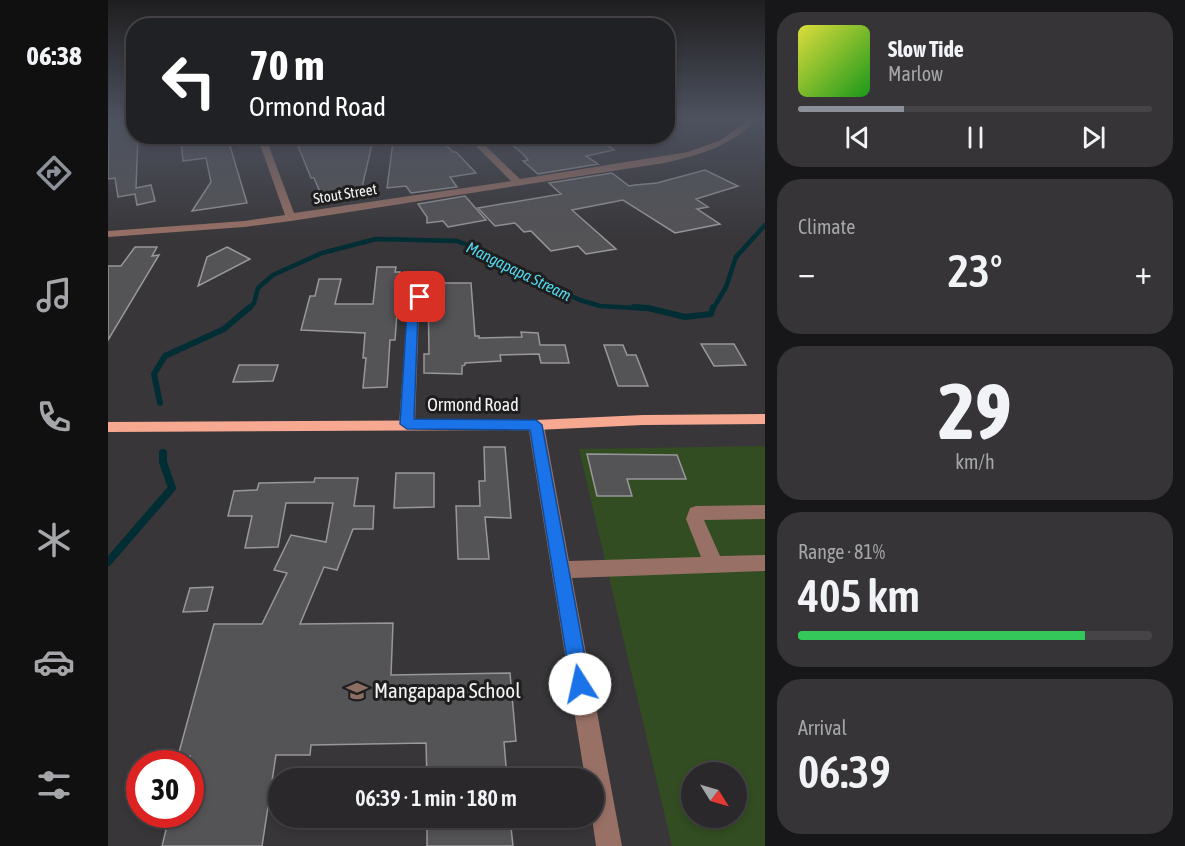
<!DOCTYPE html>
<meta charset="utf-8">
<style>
body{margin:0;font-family:"Asap Condensed",sans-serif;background:#363437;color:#f1f3f6;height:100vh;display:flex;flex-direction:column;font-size:22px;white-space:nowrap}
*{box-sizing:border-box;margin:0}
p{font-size:20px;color:#a5a6a9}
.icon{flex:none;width:33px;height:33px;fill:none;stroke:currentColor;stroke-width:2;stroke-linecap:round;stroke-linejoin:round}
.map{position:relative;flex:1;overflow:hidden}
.sheet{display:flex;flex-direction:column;gap:12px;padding:12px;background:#171618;width:420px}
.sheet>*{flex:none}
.guide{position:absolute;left:18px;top:18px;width:549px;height:126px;border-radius:24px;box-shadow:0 3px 9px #0003,0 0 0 2px #464447;background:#202124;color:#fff;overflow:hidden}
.needle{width:39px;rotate:127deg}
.buttons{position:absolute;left:573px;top:762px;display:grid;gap:12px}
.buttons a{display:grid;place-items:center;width:66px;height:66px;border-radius:50%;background:#2a282b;box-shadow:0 3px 9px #0003,0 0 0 2px #464447;font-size:30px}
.speed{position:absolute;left:18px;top:750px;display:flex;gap:12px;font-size:30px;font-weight:700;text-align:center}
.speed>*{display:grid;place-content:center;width:78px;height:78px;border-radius:50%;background:#2a282b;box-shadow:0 3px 9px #0003,0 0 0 2px #464447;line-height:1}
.speed .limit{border:9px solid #d22;background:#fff;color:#111}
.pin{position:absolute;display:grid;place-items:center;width:51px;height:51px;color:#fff;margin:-26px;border-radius:12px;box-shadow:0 3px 9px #0006}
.me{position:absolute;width:66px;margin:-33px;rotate:350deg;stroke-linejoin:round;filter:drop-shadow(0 0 4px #0008)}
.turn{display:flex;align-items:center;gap:21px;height:126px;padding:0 24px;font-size:27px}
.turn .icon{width:78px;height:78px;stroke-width:2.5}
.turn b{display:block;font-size:42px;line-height:51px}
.big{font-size:45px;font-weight:600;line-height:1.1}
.sheet .widget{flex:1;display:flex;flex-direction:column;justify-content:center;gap:9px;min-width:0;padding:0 21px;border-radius:24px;background:#363437}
.sheet .dial{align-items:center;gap:0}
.dial b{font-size:78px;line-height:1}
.song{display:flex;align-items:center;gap:18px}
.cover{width:72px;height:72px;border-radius:9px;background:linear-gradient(135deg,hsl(60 70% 55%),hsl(120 70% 35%))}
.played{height:6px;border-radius:3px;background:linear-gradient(90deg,#8c9099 30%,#464447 30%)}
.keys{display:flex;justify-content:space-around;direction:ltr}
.heat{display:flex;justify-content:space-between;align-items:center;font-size:33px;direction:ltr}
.charge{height:9px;border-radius:4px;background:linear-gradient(90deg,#34c759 81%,#464447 0)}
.trip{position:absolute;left:160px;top:768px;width:336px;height:60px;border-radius:30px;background:#2a282b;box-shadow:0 3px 9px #0003,0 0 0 2px #464447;font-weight:600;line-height:60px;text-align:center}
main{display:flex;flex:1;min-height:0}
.tabs{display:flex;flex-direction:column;width:108px;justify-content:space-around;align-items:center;background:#111011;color:#a5a6a9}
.tabs .icon{width:42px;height:42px}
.tabs .selected{color:#8c9099}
.tabs b{font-size:27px;color:#f1f3f6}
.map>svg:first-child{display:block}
.green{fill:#324d21;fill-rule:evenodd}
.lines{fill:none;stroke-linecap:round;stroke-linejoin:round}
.stream-far2{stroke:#002e34;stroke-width:4.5}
.stream-far1{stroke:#002e34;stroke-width:6}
.stream{stroke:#002e34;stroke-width:8}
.building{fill:#545356;stroke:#98979a;stroke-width:1.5}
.minor{fill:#987065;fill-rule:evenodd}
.major{fill:#f7a891;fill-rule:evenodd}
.route{fill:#1a73e8;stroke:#114b97;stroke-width:1.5}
.labels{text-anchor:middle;stroke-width:6;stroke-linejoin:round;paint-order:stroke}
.far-street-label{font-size:15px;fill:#f5f4f5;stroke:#1f1e1f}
.far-water-label{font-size:16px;font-style:italic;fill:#51d8ed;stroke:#1f1e1f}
.street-label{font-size:18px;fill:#f5f4f5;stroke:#1f1e1f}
.near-poi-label{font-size:21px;fill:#f5f4f5;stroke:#1f1e1f;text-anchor:start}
</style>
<main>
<nav class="tabs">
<b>06:38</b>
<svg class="icon selected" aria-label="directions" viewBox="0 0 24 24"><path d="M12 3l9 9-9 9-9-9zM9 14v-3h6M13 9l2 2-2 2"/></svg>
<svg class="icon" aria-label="music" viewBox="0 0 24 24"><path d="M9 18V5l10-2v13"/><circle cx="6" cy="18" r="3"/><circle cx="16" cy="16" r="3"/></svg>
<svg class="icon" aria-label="phone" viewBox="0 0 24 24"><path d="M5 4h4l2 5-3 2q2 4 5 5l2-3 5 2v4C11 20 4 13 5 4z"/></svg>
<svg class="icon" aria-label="climate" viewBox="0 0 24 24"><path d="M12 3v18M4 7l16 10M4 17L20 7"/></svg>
<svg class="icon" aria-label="car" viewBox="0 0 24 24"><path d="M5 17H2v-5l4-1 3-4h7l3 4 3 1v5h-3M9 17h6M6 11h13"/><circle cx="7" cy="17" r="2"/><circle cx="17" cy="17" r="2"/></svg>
<svg class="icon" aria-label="filters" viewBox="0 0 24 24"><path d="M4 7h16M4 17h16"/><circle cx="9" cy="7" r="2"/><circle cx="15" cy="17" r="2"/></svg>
</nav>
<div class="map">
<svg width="657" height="846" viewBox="0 0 657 846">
<rect width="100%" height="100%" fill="#383639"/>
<path class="green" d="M657 446V846H564L471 449ZM584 772H628V818H584Z"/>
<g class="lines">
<path class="stream-far2" d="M141 309 146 303 150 288 165 275 214 253 268 239 349 241 370 249 395 265 472 300 492 306 544 309
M605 309 618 287 628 257 657 225"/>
<path class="stream-far1" d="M526 307 540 308 577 317 603 314 605 307
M52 403 46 374 57 356 116 329 142 307"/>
<path class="stream" d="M0 562 64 488 55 462V453"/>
</g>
<path class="building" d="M0 119H26V136H30L28 188 43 185 47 201 29 205 27 194 10 197 7 178 0 179Z
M119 136 139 203 84 211 103 182 98 158 75 161 73 141Z
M186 136H214L215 139 244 136 250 145 264 144 253 192 239 194 238 192 223 194 212 192 206 178H203Z
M394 136H486L506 150 478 156 490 164 430 174 415 161 420 160 415 154Z
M324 137 329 142 334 141 345 152H348L368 173 342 177 349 187 303 193 298 186 279 188 285 142Z
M597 170 630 186 588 199 600 207 589 209 612 224 567 233 515 200 464 210 508 249 478 254 470 246 443 251 423 231 416 232 407 223 387 226 370 208 453 194 441 183 504 173 521 186 527 185 549 183Z
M357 196 378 220 340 227 335 221 319 223V217L310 204Z
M27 247H49L44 256 51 255 0 340V266H13Z
M119 247 142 259 90 286 99 257Z
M269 267H288L287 272H292L287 340H282L279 387 255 388 258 358H255L257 333 193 330 202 296H207L211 279H233L227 304H265Z
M320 283H363L367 336H371V338L414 337 413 332 430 333 432 345H457L461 363H433L431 354 392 355 393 361 357 363V365L354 366V374L316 373V354H321Z
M593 344H626L638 365 606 366Z
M496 345H515L519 355H528L540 386H510Z
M131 365H170L165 381 125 382Z
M376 447H397L403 518 377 517 381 559H350L348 506H372L371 481H377Z
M479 454 569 455 578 479H519L524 496H489Z
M288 473H326V507L286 508Z
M207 478H250L246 506H266L265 529H245L229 570 216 567 192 624 285 623 283 675 402 673 408 741 396 742 399 778H319L318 743 203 745 202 755H168L154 846H54L62 814H82V756H70L106 624H154L179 573 166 570 183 535 218 542 225 503H178L170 547 137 548 144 516H120L126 491 149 490 151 483 206 482Z
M105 587 99 611 75 612 82 588Z
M319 818H402L405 846H319Z"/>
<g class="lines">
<path class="minor" d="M641 119H649C624 146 591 155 556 163L183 221 136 227 0 237V231L136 221 177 215 149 136H157L186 213 403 181 358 136H367L412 179 580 152 613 140Z
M312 293 318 297 311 312 307 424 304 428H294L291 424 299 312 308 294Z
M428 420 433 421 436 425 461 561 593 557 578 519 582 508 588 506 657 505V519L596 520 612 556 657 555V571L464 578 514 846H488L484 818H486V778H477L420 425 423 421Z"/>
<path class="major" d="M657 414V424L535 425 428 430 0 432V422L428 420 535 415Z"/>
</g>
<linearGradient id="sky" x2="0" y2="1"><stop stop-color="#1f1e1f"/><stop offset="0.5" stop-color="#4d525f"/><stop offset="1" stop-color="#4d525f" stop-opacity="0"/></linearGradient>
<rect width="657" height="238" fill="url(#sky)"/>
<path class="route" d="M312 293 317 297 310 312 306 419 428 420 434 425 482 684 479 690 472 693 465 690 463 684 422 430 299 429 292 424 299 312 307 297Z"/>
<defs>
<symbol id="school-bare" viewBox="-9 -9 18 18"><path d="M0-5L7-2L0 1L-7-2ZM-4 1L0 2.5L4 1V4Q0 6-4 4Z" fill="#8d6e63" stroke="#1f1e1f" stroke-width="2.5" paint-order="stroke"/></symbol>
</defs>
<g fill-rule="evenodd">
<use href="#school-bare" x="234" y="676" width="30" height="30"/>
</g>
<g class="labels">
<g class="far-street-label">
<text transform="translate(237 194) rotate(-9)" y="5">Stout Street</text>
</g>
<g class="far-water-label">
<text transform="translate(411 271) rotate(26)" y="6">Mangapapa Stream</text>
</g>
<g class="street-label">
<text x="365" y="411">Ormond Road</text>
</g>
<g class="near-poi-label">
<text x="266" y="698">Mangapapa School</text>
</g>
</g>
</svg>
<div class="buttons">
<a><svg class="needle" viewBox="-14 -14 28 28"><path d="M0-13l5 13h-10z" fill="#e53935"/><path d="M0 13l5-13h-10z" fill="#a5a6a9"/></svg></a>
</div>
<div class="speed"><div class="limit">30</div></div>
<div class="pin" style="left:312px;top:297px;background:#d93025"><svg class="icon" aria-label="arrive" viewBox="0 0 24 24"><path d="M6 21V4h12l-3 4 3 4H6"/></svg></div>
<svg class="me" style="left:472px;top:684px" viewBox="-20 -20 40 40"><circle r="19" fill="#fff"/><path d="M0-13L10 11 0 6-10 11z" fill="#1a73e8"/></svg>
<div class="trip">06:39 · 1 min · 180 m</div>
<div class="guide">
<div class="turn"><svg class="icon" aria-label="left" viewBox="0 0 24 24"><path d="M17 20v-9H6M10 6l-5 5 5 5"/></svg><div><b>70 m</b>Ormond Road</div></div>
</div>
</div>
<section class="sheet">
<div class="widget">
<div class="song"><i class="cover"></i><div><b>Slow Tide</b><p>Marlow</p></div></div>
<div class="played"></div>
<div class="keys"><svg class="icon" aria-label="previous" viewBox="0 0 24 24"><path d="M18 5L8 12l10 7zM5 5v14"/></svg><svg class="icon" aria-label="pause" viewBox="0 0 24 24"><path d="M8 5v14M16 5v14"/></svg><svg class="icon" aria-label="next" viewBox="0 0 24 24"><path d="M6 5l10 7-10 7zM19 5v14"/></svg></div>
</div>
<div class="widget"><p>Climate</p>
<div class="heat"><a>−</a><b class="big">23°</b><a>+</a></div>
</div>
<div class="widget dial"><b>29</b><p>km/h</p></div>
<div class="widget"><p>Range · 81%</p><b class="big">405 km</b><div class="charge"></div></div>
<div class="widget"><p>Arrival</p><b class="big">06:39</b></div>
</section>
</main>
